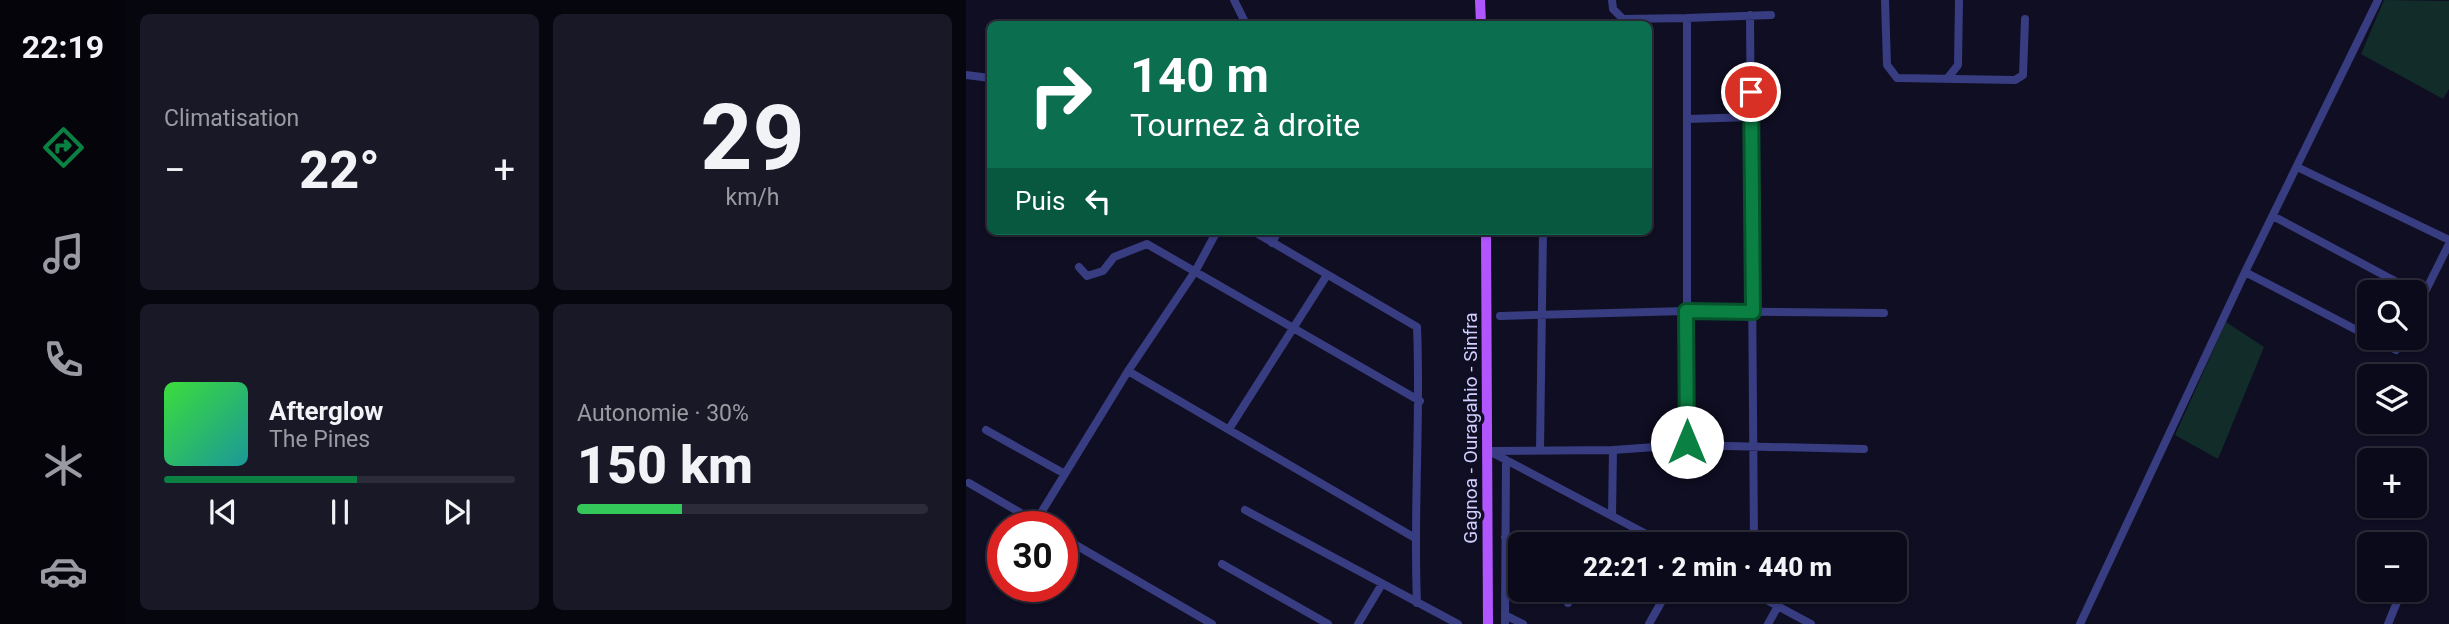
<!DOCTYPE html>
<html lang="fr">
<meta charset="utf-8">
<style>
body{margin:0;font-family:Roboto,sans-serif;background:#191827;color:#f1f3f6;height:100vh;display:flex;flex-direction:column;font-size:26px;white-space:nowrap}
*{box-sizing:border-box;margin:0}
p{font-size:23px;color:#9a9aa2}
.icon{flex:none;width:38px;height:38px;fill:none;stroke:currentColor;stroke-width:2;stroke-linecap:round;stroke-linejoin:round}
.map{position:relative;flex:1;overflow:hidden}
.side{display:flex;flex-direction:column;gap:14px;padding:14px;background:#06060e;width:840px}
.side>*{flex:none}
.guide{position:absolute;left:21px;top:21px;width:665px;height:214px;border-radius:10px;box-shadow:0 2px 5px #0004,0 0 0 2px #2b2b39;background:#0b6e4f;color:#fff;overflow:hidden}
.tools{position:absolute;left:1391px;top:280px;display:grid;gap:14px}
.tools a{display:grid;place-items:center;width:70px;height:70px;border-radius:10px;background:#0b0a1a;box-shadow:0 2px 5px #0004,0 0 0 2px #2b2b39;font-size:35px}
.speed{position:absolute;left:21px;top:511px;display:flex;gap:14px;font-size:35px;font-weight:700;text-align:center}
.speed>*{display:grid;place-content:center;width:91px;height:91px;border-radius:50%;background:#0b0a1a;box-shadow:0 2px 5px #0004,0 0 0 2px #2b2b39;line-height:1}
.speed .limit{border:10px solid #d22;background:#fff;color:#111}
.pin{position:absolute;display:grid;place-items:center;width:60px;height:60px;color:#fff;margin:-30px;border:4px solid #fff;border-radius:50%;box-shadow:0 2px 7px #0007}
.me{position:absolute;width:77px;margin:-38px;rotate:0deg;stroke-linejoin:round;filter:drop-shadow(0 0 5px #0008)}
.turn{display:flex;align-items:center;gap:24px;height:147px;padding:0 28px;font-size:32px}
.turn .icon{width:91px;height:91px;stroke-width:2.5}
.turn b{display:block;font-size:49px;line-height:60px}
.then{display:flex;align-items:center;height:66px;padding:0 28px;background:#0003;gap:14px;font-size:26px}
.big{font-size:52px;font-weight:800;line-height:1.1}
.side .widget{flex:1;display:flex;flex-direction:column;justify-content:center;gap:10px;min-width:0;padding:0 24px;border-radius:10px;background:#191827}
.side .dial{align-items:center;gap:0}
.dial b{font-size:91px;line-height:1}
.song{display:flex;align-items:center;gap:21px}
.cover{width:84px;height:84px;border-radius:10px;background:linear-gradient(135deg,hsl(120 70% 55%),hsl(180 70% 35%))}
.played{height:7px;border-radius:4px;background:linear-gradient(90deg,#0b8043 55%,#2b2b39 55%)}
.keys{display:flex;justify-content:space-around;direction:ltr}
.heat{display:flex;justify-content:space-between;align-items:center;font-size:38px;direction:ltr}
.charge{height:10px;border-radius:5px;background:linear-gradient(90deg,#34c759 30%,#2b2b39 0)}
.side .tiles{flex:1;display:grid;gap:14px;grid-template-columns:repeat(2,1fr)}
.trip{position:absolute;left:542px;top:532px;width:399px;height:70px;border-radius:10px;background:#0b0a1a;box-shadow:0 2px 5px #0004,0 0 0 2px #2b2b39;font-weight:800;line-height:70px;text-align:center}
main{display:flex;flex:1;min-height:0}
.tabs{display:flex;flex-direction:column;width:126px;justify-content:space-around;align-items:center;background:#04040a;color:#9a9aa2}
.tabs .icon{width:49px;height:49px}
.tabs .selected{color:#0b8043}
.tabs b{font-size:32px;color:#f1f3f6}
.map>svg:first-child{display:block}
.green{fill:#112c29}
.lines{fill:none;stroke-linecap:round;stroke-linejoin:round}
.minor{stroke:#383c81;stroke-width:8}
.major{stroke:#b156ff;stroke-width:10}
.route-casing{stroke:#07532c;stroke-width:18}
.route{stroke:#0b8043;stroke-width:12}
.labels{text-anchor:middle;stroke-width:7;stroke-linejoin:round;paint-order:stroke}
.street-label{font-size:19px;fill:#d0cfff;stroke:#0f0e22}
</style>
<main>
<nav class="tabs">
<b>22:19</b>
<svg class="icon selected" aria-label="directions" viewBox="0 0 24 24"><path d="M12 3l9 9-9 9-9-9zM9 14v-3h6M13 9l2 2-2 2"/></svg>
<svg class="icon" aria-label="music" viewBox="0 0 24 24"><path d="M9 18V5l10-2v13"/><circle cx="6" cy="18" r="3"/><circle cx="16" cy="16" r="3"/></svg>
<svg class="icon" aria-label="phone" viewBox="0 0 24 24"><path d="M5 4h4l2 5-3 2q2 4 5 5l2-3 5 2v4C11 20 4 13 5 4z"/></svg>
<svg class="icon" aria-label="climate" viewBox="0 0 24 24"><path d="M12 3v18M4 7l16 10M4 17L20 7"/></svg>
<svg class="icon" aria-label="car" viewBox="0 0 24 24"><path d="M5 17H2v-5l4-1 3-4h7l3 4 3 1v5h-3M9 17h6M6 11h13"/><circle cx="7" cy="17" r="2"/><circle cx="17" cy="17" r="2"/></svg>
</nav>
<section class="side">
<div class="tiles">
<div class="widget"><p>Climatisation</p>
<div class="heat"><a>−</a><b class="big">22°</b><a>+</a></div>
</div>
<div class="widget dial"><b>29</b><p>km/h</p></div>
<div class="widget">
<div class="song"><i class="cover"></i><div><b>Afterglow</b><p>The Pines</p></div></div>
<div class="played"></div>
<div class="keys"><svg class="icon" aria-label="previous" viewBox="0 0 24 24"><path d="M18 5L8 12l10 7zM5 5v14"/></svg><svg class="icon" aria-label="pause" viewBox="0 0 24 24"><path d="M8 5v14M16 5v14"/></svg><svg class="icon" aria-label="next" viewBox="0 0 24 24"><path d="M6 5l10 7-10 7zM19 5v14"/></svg></div>
</div>
<div class="widget"><p>Autonomie · 30%</p><b class="big">150 km</b><div class="charge"></div></div>
</div>
</section>
<div class="map">
<svg width="1483" height="624" viewBox="0 0 1483 624">
<rect width="100%" height="100%" fill="#0f0e22"/>
<path class="green" d="M1418 0 1483 1V89L1477 99 1395 54Z
M1260 322 1298 347 1252 459 1209 435Z"/>
<g class="lines">
<path class="minor" d="M268 0 280 24
M919 0 921 65 931 78 1049 80 1057 75 1059 19
M784 15 788 544
M721 18 805 15
M0 75 24 78
M981 79 992 65 993 0
M721 119 786 117
M1331 167 1483 240
M1307 216 1457 296
M251 231 230 270 162 371 449 538
M287 231 451 327C455 419 447 511 451 603
M306 243 312 231
M113 267 121 276 137 271 148 257 181 244 454 401
M1279 272 1404 337
M1449 312 1483 244
M534 316 720 311 918 313
M1406 338 1430 350 1436 338
M263 429 361 275
M20 430 99 474
M718 445 898 449
M574 450 577 231
M523 451 699 544
M526 451 647 450
M3 483 79 527
M279 510 492 624
M646 516 647 450 718 445 721 442V18L657 19 647 9 646 0
M70 521 162 371
M96 537 246 624
M539 537 587 544
M256 564 362 624
M782 590 845 624
M602 603V590
M539 615 557 624
M392 624 416 584
M539 624 540 460
M683 624 702 590
M802 624 812 606
M1114 624 1279 272 1412 0
M1422 624 1436 590"/>
<path class="major" d="M514 0 515 24
M520 231 522 624"/>
</g>
<g class="lines">
<defs>
<path id="route" d="M721 442 720 311 787 312 785 92"/>
</defs>
<use href="#route" class="route-casing"/>
<use href="#route" class="route"/>
</g>
<g class="labels">
<g class="street-label">
<text transform="translate(504 428) rotate(-90)" y="7">Gagnoa - Ouragahio - Sinfra</text>
</g>
</g>
</svg>
<div class="tools">
<a><svg class="icon" aria-label="search" viewBox="0 0 24 24"><circle cx="10" cy="10" r="6"/><path d="M15 15l6 6"/></svg></a>
<a><svg class="icon" aria-label="layers" viewBox="0 0 24 24"><path d="M12 4l9 5-9 5-9-5zM3 14l9 5 9-5"/></svg></a>
<a>+</a>
<a>−</a>
</div>
<div class="speed"><div class="limit">30</div></div>
<div class="pin" style="left:785px;top:92px;background:#d93025"><svg class="icon" aria-label="arrive" viewBox="0 0 24 24"><path d="M6 21V4h12l-3 4 3 4H6"/></svg></div>
<svg class="me" style="left:721px;top:442px" viewBox="-20 -20 40 40"><circle r="19" fill="#fff"/><path d="M0-13L10 11 0 6-10 11z" fill="#0b8043"/></svg>
<div class="trip">22:21 · 2 min · 440 m</div>
<div class="guide">
<div class="turn"><svg class="icon" aria-label="right" viewBox="0 0 24 24"><path d="M7 20v-9h11M14 6l5 5-5 5"/></svg><div><b>140 m</b>Tournez à droite</div></div>
<div class="then">Puis<svg class="icon" aria-label="left" viewBox="0 0 24 24"><path d="M17 20v-9H6M10 6l-5 5 5 5"/></svg></div>
</div>
</div>
</main>
